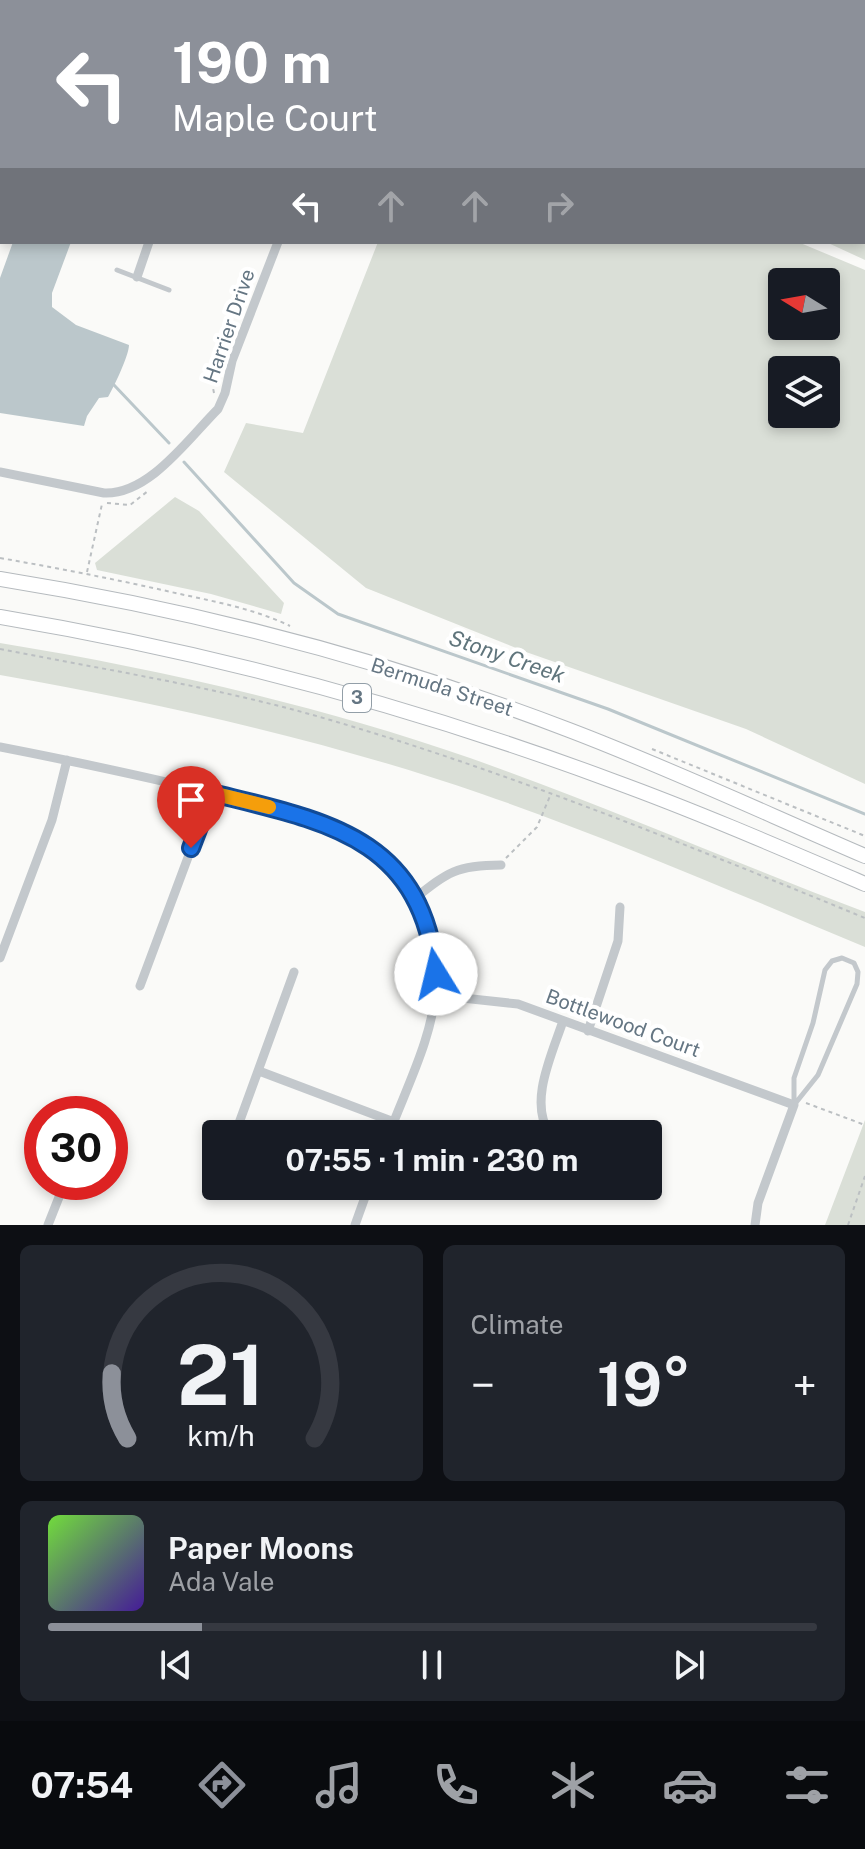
<!DOCTYPE html>
<meta charset="utf-8">
<style>
body{margin:0;font-family:"Public Sans",sans-serif;background:#20242c;color:#f1f3f6;height:100vh;display:flex;flex-direction:column;font-size:30px;white-space:nowrap}
*{box-sizing:border-box;margin:0}
p{font-size:26px;color:#9ea1a6}
.icon{flex:none;width:44px;height:44px;fill:none;stroke:currentColor;stroke-width:2;stroke-linecap:round;stroke-linejoin:round}
.map{position:relative;height:1225px;overflow:hidden}
.sheet{display:flex;flex-direction:column;gap:20px;padding:20px;background:#0d0f14;flex:1}
.sheet>*{flex:none}
.hud{position:absolute;left:0px;top:0px;width:866px;height:244px;box-shadow:0 4px 12px #0003;background:#8c9099;color:#fff;overflow:hidden}
.needle{width:52px;rotate:281deg}
.fabs{position:absolute;left:768px;top:268px;display:grid;gap:16px}
.fabs a{display:grid;place-items:center;width:72px;height:72px;border-radius:8px;background:#171b24;box-shadow:0 4px 12px #0003;font-size:40px}
.speed{position:absolute;left:24px;top:1096px;display:flex;gap:16px;font-size:40px;font-weight:700;text-align:center}
.speed>*{display:grid;place-content:center;width:104px;height:104px;border-radius:50%;background:#171b24;box-shadow:0 4px 12px #0003;line-height:1}
.speed .limit{border:12px solid #d22;background:#fff;color:#111}
.pin{position:absolute;display:grid;place-items:center;width:68px;height:68px;color:#fff;margin:-82px -34px;border-radius:50% 50% 50% 0;rotate:-45deg;box-shadow:0 0 8px #0007}
.pin .icon{rotate:45deg}
.me{position:absolute;width:88px;margin:-44px;rotate:351deg;stroke-linejoin:round;filter:drop-shadow(0 0 6px #0008)}
.turn{display:flex;align-items:center;gap:28px;height:168px;padding:0 40px;font-size:36px}
.turn .icon{width:104px;height:104px;stroke-width:2.5}
.turn b{display:block;font-size:56px;line-height:68px}
.lanes{display:flex;align-items:center;height:76px;padding:0 40px;background:#0003;justify-content:center;gap:40px;direction:ltr}
.lanes .off{opacity:.35}
.big{font-size:60px;font-weight:700;line-height:1.1}
.sheet .card{flex:1;display:flex;flex-direction:column;justify-content:center;gap:12px;min-width:0;padding:0 28px;border-radius:12px;background:#20242c}
.sheet .dial{align-items:center;gap:0}
.dial svg{height:208px;overflow:visible;fill:none;stroke:#363941;stroke-width:7;stroke-linecap:round;text-anchor:middle}
.dial text{fill:#f1f3f6;stroke:none}
.song{display:flex;align-items:center;gap:24px}
.cover{width:96px;height:96px;border-radius:12px;background:linear-gradient(135deg,hsl(100 70% 55%),hsl(260 70% 35%))}
.played{height:8px;border-radius:4px;background:linear-gradient(90deg,#8c9099 20%,#363941 20%)}
.keys{display:flex;justify-content:space-around;direction:ltr}
.heat{display:flex;justify-content:space-between;align-items:center;font-size:44px;direction:ltr}
.sheet .tiles{flex:1;display:grid;gap:20px;grid-template-columns:1fr 1fr}
.card:last-child{grid-column:span 2}
.trip{position:absolute;left:202px;top:1120px;width:460px;height:80px;border-radius:8px;background:#171b24;box-shadow:0 4px 12px #0003;font-weight:700;line-height:80px;text-align:center}
.tab-bar{display:flex;height:128px;justify-content:space-around;align-items:center;background:#090b0e;color:#9ea1a6}
.tab-bar .icon{width:56px;height:56px}
.tab-bar .selected{color:#8c9099}
.tab-bar b{font-size:36px;color:#f1f3f6}
.map>svg:first-child{display:block}
.green{fill:#dadfd7;fill-rule:evenodd}
.water{fill:#bbc7cb}
.lines{fill:none;stroke-linecap:round;stroke-linejoin:round}
.stream{stroke:#bbc7cb;stroke-width:3}
.primary-casing{stroke:#b5babe;stroke-width:16}
.path{stroke:#bbbfc2;stroke-width:2;stroke-dasharray:4 4;stroke-linecap:butt}
.service{stroke:#c3c8cc;stroke-width:5}
.minor{stroke:#c3c8cc;stroke-width:9}
.primary{stroke:#fff;stroke-width:14}
.route-casing{stroke:#114b97;stroke-width:20}
.route{stroke:#1a73e8;stroke-width:14}
.slow{stroke:#f59e0b;stroke-width:14}
.labels{text-anchor:middle;stroke-width:8;stroke-linejoin:round;paint-order:stroke}
.shield{fill:#fff;stroke:#939fa8;stroke-width:2}
.shield-label{font-size:18px;font-weight:bold;fill:#657683}
.street-label{font-size:20px;fill:#657683;stroke:#fff}
.water-label{font-size:22px;font-style:italic;fill:#60757c;stroke:#fff}
</style>
<div class="map">
<svg width="865" height="1225" viewBox="0 0 865 1225">
<rect width="100%" height="100%" fill="#fafaf8"/>
<path class="green" d="M772 0H865V260L826 242H864V2H771Z
M378 242H798L865 270V784L746 729 526 652 366 588 224 472 246 423 303 433ZM826 282V326H782V282ZM782 370H826V414H782Z
M175 497 199 511 284 603 281 614 211 594 97 570 95 563Z
M0 643C159 669 317 705 470 758 603 805 733 862 865 912V947C738 894 612 839 482 794 326 740 163 704 0 675Z
M865 1120V1225H825L862 1128Z"/>
<path class="water" d="M13 242H71L52 293V307L76 325 129 345C129 355 114 387 108 397L99 398 87 416 84 426 0 413V278Z"/>
<g class="lines">
<path class="stream" d="M114 385 169 443
M184 462 294 583 338 614 608 709 865 814"/>
<defs>
<path id="primary" d="M0 579C193 610 387 660 569 730 669 768 767 814 865 856
M0 617C208 652 415 707 613 781 698 812 781 848 865 884"/>
</defs>
<use href="#primary" class="primary-casing"/>
<path class="path" d="M214 393 213 388 219 369
M107 503 130 505 148 491
M0 558C57 568 114 579 171 592 211 601 253 608 290 626
M87 572 102 504
M0 649C112 671 227 689 337 722 517 775 692 847 865 918
M652 749 865 836
M506 858 537 827 550 796
M806 1103 865 1125
M848 1225 865 1176"/>
<path class="service" d="M0 75 2 74
M117 270 169 290
M842 958 854 963 858 972 857 984 818 1075 794 1105V1078L813 1023 825 970 832 961Z"/>
<path class="minor" d="M239 2V0
M368 2 369 0
M137 277 149 242
M0 472 104 493C149 495 188 439 218 409L225 393 232 361 278 242
M0 747C82 763 163 780 244 801 281 810 321 816 353 836 404 868 438 924 436 984 434 1035 407 1086 389 1134
M414 899C448 872 457 865 501 865
M0 958 52 820 67 760
M140 986 212 793
M435 995 518 1004 794 1105 758 1203 755 1225
M588 1031 618 941 620 907
M259 1071 394 1122
M90 1114 92 1109
M235 1134 294 972
M550 1134C528 1103 552 1054 563 1021
M622 1186 637 1193
M48 1225 65 1182
M355 1225 369 1186"/>
<use href="#primary" class="primary"/>
</g>
<g class="lines">
<defs>
<path id="route" d="M191 848 212 793C324 821 422 836 436 974"/>
</defs>
<use href="#route" class="route-casing"/>
<use href="#route" class="route"/>
<path class="slow" d="M207 808 212 793 269 807"/>
</g>
<g class="labels">
<rect class="shield" x="343" y="684" width="28" height="28" rx="6"/>
<g class="shield-label">
<text x="357" y="704">3</text>
</g>
<g class="street-label">
<text transform="translate(229 326) rotate(-71)" y="7">Harrier Drive</text>
<text transform="translate(442 687) rotate(18)" y="7">Bermuda Street</text>
<text transform="translate(623 1023) rotate(20)" y="7">Bottlewood Court</text>
</g>
<g class="water-label">
<text transform="translate(507 656) rotate(19)" y="8">Stony Creek</text>
</g>
</g>
</svg>
<div class="fabs">
<a><svg class="needle" viewBox="-14 -14 28 28"><path d="M0-13l5 13h-10z" fill="#e53935"/><path d="M0 13l5-13h-10z" fill="#9ea1a6"/></svg></a>
<a><svg class="icon" aria-label="layers" viewBox="0 0 24 24"><path d="M12 4l9 5-9 5-9-5zM3 14l9 5 9-5"/></svg></a>
</div>
<div class="speed"><div class="limit">30</div></div>
<div class="pin" style="left:191px;top:848px;background:#d93025"><svg class="icon" aria-label="arrive" viewBox="0 0 24 24"><path d="M6 21V4h12l-3 4 3 4H6"/></svg></div>
<svg class="me" style="left:436px;top:974px" viewBox="-20 -20 40 40"><circle r="19" fill="#fff"/><path d="M0-13L10 11 0 6-10 11z" fill="#1a73e8"/></svg>
<div class="trip">07:55 · 1 min · 230 m</div>
<div class="hud">
<div class="turn"><svg class="icon" aria-label="left" viewBox="0 0 24 24"><path d="M17 20v-9H6M10 6l-5 5 5 5"/></svg><div><b>190 m</b>Maple Court</div></div>
<div class="lanes"><svg class="icon" aria-label="left" viewBox="0 0 24 24"><path d="M17 20v-9H6M10 6l-5 5 5 5"/></svg><svg class="icon off" aria-label="ahead" viewBox="0 0 24 24"><path d="M12 20V5M6 11l6-6 6 6"/></svg><svg class="icon off" aria-label="ahead" viewBox="0 0 24 24"><path d="M12 20V5M6 11l6-6 6 6"/></svg><svg class="icon off" aria-label="right" viewBox="0 0 24 24"><path d="M7 20v-9h11M14 6l5 5-5 5"/></svg></div>
</div>
</div>
<section class="sheet">
<div class="tiles">
<div class="card dial"><svg viewBox="0 0 100 80">
<path d="M14 69A42 42 0 1 1 86 69"/>
<path d="M14 69A42 42 0 0 1 8 44" stroke="#8c9099"/>
<text x="50" y="56" font-size="32" font-weight="700">21</text>
<text x="50" y="72" font-size="11">km/h</text>
</svg></div>
<div class="card"><p>Climate</p>
<div class="heat"><a>−</a><b class="big">19°</b><a>+</a></div>
</div>
<div class="card">
<div class="song"><i class="cover"></i><div><b>Paper Moons</b><p>Ada Vale</p></div></div>
<div class="played"></div>
<div class="keys"><svg class="icon" aria-label="previous" viewBox="0 0 24 24"><path d="M18 5L8 12l10 7zM5 5v14"/></svg><svg class="icon" aria-label="pause" viewBox="0 0 24 24"><path d="M8 5v14M16 5v14"/></svg><svg class="icon" aria-label="next" viewBox="0 0 24 24"><path d="M6 5l10 7-10 7zM19 5v14"/></svg></div>
</div>
</div>
</section>
<nav class="tab-bar">
<b>07:54</b>
<svg class="icon selected" aria-label="directions" viewBox="0 0 24 24"><path d="M12 3l9 9-9 9-9-9zM9 14v-3h6M13 9l2 2-2 2"/></svg>
<svg class="icon" aria-label="music" viewBox="0 0 24 24"><path d="M9 18V5l10-2v13"/><circle cx="6" cy="18" r="3"/><circle cx="16" cy="16" r="3"/></svg>
<svg class="icon" aria-label="phone" viewBox="0 0 24 24"><path d="M5 4h4l2 5-3 2q2 4 5 5l2-3 5 2v4C11 20 4 13 5 4z"/></svg>
<svg class="icon" aria-label="climate" viewBox="0 0 24 24"><path d="M12 3v18M4 7l16 10M4 17L20 7"/></svg>
<svg class="icon" aria-label="car" viewBox="0 0 24 24"><path d="M5 17H2v-5l4-1 3-4h7l3 4 3 1v5h-3M9 17h6M6 11h13"/><circle cx="7" cy="17" r="2"/><circle cx="17" cy="17" r="2"/></svg>
<svg class="icon" aria-label="filters" viewBox="0 0 24 24"><path d="M4 7h16M4 17h16"/><circle cx="9" cy="7" r="2"/><circle cx="15" cy="17" r="2"/></svg>
</nav>
